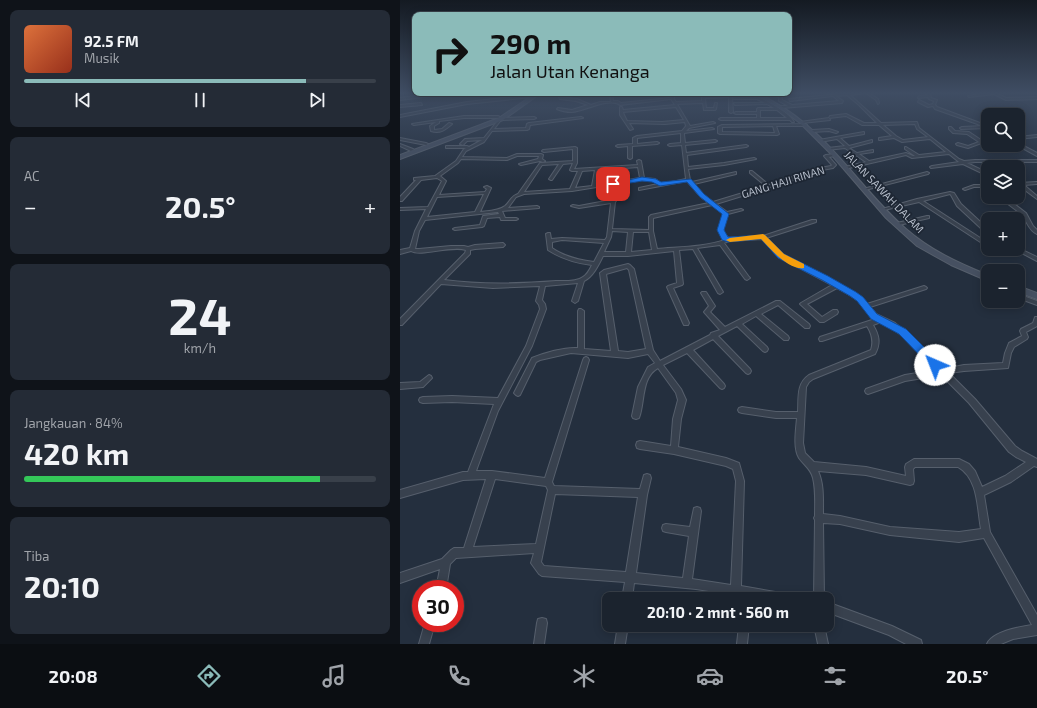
<!DOCTYPE html>
<html lang="id">
<meta charset="utf-8">
<style>
body{margin:0;font-family:"Exo 2",sans-serif;background:#242b36;color:#f1f3f6;height:100vh;display:flex;flex-direction:column;font-size:15px;white-space:nowrap}
*{box-sizing:border-box;margin:0}
p{font-size:13px;color:#a0a4aa}
.icon{flex:none;width:22px;height:22px;fill:none;stroke:currentColor;stroke-width:2;stroke-linecap:round;stroke-linejoin:round}
.map{position:relative;flex:1;overflow:hidden}
.panel{display:flex;flex-direction:column;gap:10px;padding:10px;background:#0f1319;width:400px}
.panel>*{flex:none}
.top-card{position:absolute;left:12px;top:12px;width:380px;height:84px;border-radius:8px;box-shadow:0 2px 10px #0003,0 0 0 1px #39404a;background:#8bbbb9;color:#111;overflow:hidden}
.tools{position:absolute;left:581px;top:108px;display:grid;gap:8px}
.tools a{display:grid;place-items:center;width:44px;height:44px;border-radius:8px;background:#1b232e;box-shadow:0 2px 10px #0003,0 0 0 1px #39404a;font-size:20px}
.speed{position:absolute;left:12px;top:580px;display:flex;gap:8px;font-size:20px;font-weight:700;text-align:center}
.speed>*{display:grid;place-content:center;width:52px;height:52px;border-radius:50%;background:#1b232e;box-shadow:0 2px 10px #0003,0 0 0 1px #39404a;line-height:1}
.speed .limit{border:6px solid #d22;background:#fff;color:#111}
.pin{position:absolute;display:grid;place-items:center;width:34px;height:34px;color:#fff;margin:-17px;border-radius:8px;box-shadow:0 2px 6px #0006}
.me{position:absolute;width:44px;margin:-22px;rotate:316deg;stroke-linejoin:round;filter:drop-shadow(0 0 3px #0008)}
.turn{display:flex;align-items:center;gap:14px;height:84px;padding:0 12px;font-size:18px}
.turn .icon{width:52px;height:52px;stroke-width:2.5}
.turn b{display:block;font-size:28px;line-height:34px}
.big{font-size:30px;font-weight:700;line-height:1.1}
.panel .tile{flex:1;display:flex;flex-direction:column;justify-content:center;gap:6px;min-width:0;padding:0 14px;border-radius:8px;background:#242b36}
.panel .dial{align-items:center;gap:0}
.dial b{font-size:52px;line-height:1}
.song{display:flex;align-items:center;gap:12px}
.cover{width:48px;height:48px;border-radius:6px;background:linear-gradient(135deg,hsl(20 70% 55%),hsl(10 70% 35%))}
.played{height:4px;border-radius:2px;background:linear-gradient(90deg,#8bbbb9 80%,#39404a 80%)}
.keys{display:flex;justify-content:space-around;direction:ltr}
.heat{display:flex;justify-content:space-between;align-items:center;font-size:22px;direction:ltr}
.charge{height:6px;border-radius:3px;background:linear-gradient(90deg,#34c759 84%,#39404a 0)}
.trip{position:absolute;left:202px;top:592px;width:232px;height:40px;border-radius:8px;background:#1b232e;box-shadow:0 2px 10px #0003,0 0 0 1px #39404a;font-weight:700;line-height:40px;text-align:center}
.dock{display:flex;height:64px;justify-content:space-around;align-items:center;background:#0b0e12;color:#a0a4aa}
.dock .icon{width:28px;height:28px}
.dock .current{color:#8bbbb9}
.dock b{font-size:18px;color:#f1f3f6}
main{display:flex;flex:1;min-height:0}
.map>svg:first-child{display:block}
.lines{fill:none;stroke-linecap:round;stroke-linejoin:round}
.stream{stroke:#394c67;stroke-width:1}
.street-casing{stroke:#565f6c;stroke-width:2}
.secondary-casing{stroke:#565f6c;stroke-width:2}
.street{fill:#38414e;fill-rule:evenodd}
.secondary{fill:#465061;fill-rule:evenodd}
.route{fill:#1a73e8;stroke:#114b97}
.slow{fill:#f59e0b}
.labels{text-anchor:middle;stroke-width:3.5;stroke-linejoin:round;paint-order:stroke}
.far-street-label{font-size:11px;fill:#b4bcc9;stroke:#1d2633}
</style>
<main>
<section class="panel">
<div class="tile">
<div class="song"><i class="cover"></i><div><b>92.5 FM</b><p>Musik</p></div></div>
<div class="played"></div>
<div class="keys"><svg class="icon" aria-label="previous" viewBox="0 0 24 24"><path d="M18 5L8 12l10 7zM5 5v14"/></svg><svg class="icon" aria-label="pause" viewBox="0 0 24 24"><path d="M8 5v14M16 5v14"/></svg><svg class="icon" aria-label="next" viewBox="0 0 24 24"><path d="M6 5l10 7-10 7zM19 5v14"/></svg></div>
</div>
<div class="tile"><p>AC</p>
<div class="heat"><a>−</a><b class="big">20.5°</b><a>+</a></div>
</div>
<div class="tile dial"><b>24</b><p>km/h</p></div>
<div class="tile"><p>Jangkauan · 84%</p><b class="big">420 km</b><div class="charge"></div></div>
<div class="tile"><p>Tiba</p><b class="big">20:10</b></div>
</section>
<div class="map">
<svg width="637" height="644" viewBox="0 0 637 644">
<rect width="100%" height="100%" fill="#242f3e"/>
<g class="lines">
<path class="stream" d="M82 124 102 116"/>
<defs>
<path id="street" d="M459 92H469V93L478 99 479 103 478 104 476 100 466 93 450 95 481 123 517 122 519 128 559 159 564 161 575 160H637V162H575L567 163 588 173V176L563 164 531 168 530 167 532 166 559 162 549 154 512 158 506 155 445 169V167L466 162 445 148 427 150V148H428L445 146 437 139 420 142H419V140L464 132V134L440 138 449 146 472 140V142L449 148 457 153 473 150V152L459 154 469 161 506 153 513 156H515L505 149V147H506L519 155 546 152 530 139 502 142 494 138 480 140H479V138L492 136 479 125H462L446 116 429 118 430 116 446 114 464 123H477L459 105 447 95 436 96 443 101 442 103 382 108 381 106H388L379 101V97L364 93H368L382 96V100L392 105 439 101 433 96 390 101 389 99ZM515 124 517 129 528 137 503 140 496 136 483 125Z
M524 92 530 93 531 98 537 100 535 105 537 107 588 126V128L561 129 560 128 562 127 583 126 535 109 533 106 528 107 518 102 519 100 529 105 533 104 534 101 529 99 528 97 518 98 519 96 528 95Z
M591 92H594L606 98 637 97V99L606 100 594 94 569 97 568 96Z
M610 92H613L612 93Z
M633 92H637V94L633 93Z
M59 93H80L31 96 0 100V98L31 94Z
M210 93H212L213 101H218L221 103 270 98 267 93H269L272 97H274V99L276 102 302 101V97L303 96 331 95 332 98 333 112 331 113 329 112V97L305 98 306 108H314L315 103H317L316 109 315 110H304L303 103 277 104 290 126 313 122 315 123 289 128 286 131 312 128 314 129 284 133V134L285 143 315 140 317 141 315 142 285 145 286 153 346 145 348 146 346 147 287 155 288 167 324 163 354 158 356 159 324 165 288 169 290 180 292 182 336 172V174L294 184 303 195 313 202 366 186 350 173V171H352L369 185 420 168 431 166 432 165 424 156 426 155 435 154V156L429 157 436 165 433 168 422 170 400 178 316 204 327 212 341 209 343 210 328 214 323 229 324 234 329 238 363 236 412 220H416V222L366 238 383 255 455 293 462 298 467 304 524 286 526 287 527 288 526 289 470 307 476 314 495 323 513 338 544 369 564 365 603 363 605 353 609 343 622 336 620 331 621 329 633 323 635 317H637V326L626 332 628 337 627 339 614 347 611 353 608 368 564 371 549 373 575 399 615 446 622 451 637 459V467L634 466 611 482 584 495 590 532 637 615V635L613 639 601 644H587C592 632 619 627 632 625L584 538 559 542 490 535 440 524 423 523 424 599H414L415 520 414 518 415 516C415 503 416 490 413 478 411 469 404 465 399 458 393 448 396 430 397 418H376L342 413 339 412 338 410 339 408 342 407 376 412H398C399 398 396 384 409 375L471 350C474 341 472 334 467 326L422 341H420L419 339 420 337 475 319C467 315 464 305 457 300 451 295 443 291 437 288L407 304 422 317 433 310H437L438 312 437 314 424 322H420L400 304 401 303 432 285 379 257 362 239 329 241 324 243 349 277 350 278 347 280 345 279 320 245 297 248 323 292 320 294 318 293 293 249 279 250 283 284 282 285 273 288 289 323 288 325H284L283 323 267 287 268 286 277 283 274 251 228 256H203C199 264 193 277 184 281L178 301 175 303 172 301 178 283 145 286 142 300 145 304 146 309 132 346 98 411 76 471H92L145 478 183 360 184 358 186 357 188 358 189 360 152 482 154 486 240 489 244 475 247 474 250 475 251 478 247 495 236 573 283 578 289 536 266 532 263 531 262 528 263 525 266 524 290 527 294 508 297 507 300 508 301 511 292 579 331 585 336 481 333 469 326 466 274 454 240 449 237 448 236 445 237 442 240 441 271 446 273 419 278 400 276 393 258 368C241 377 245 403 239 418L236 419 233 418 232 416 238 387 248 367 255 363 248 354 228 358 171 353 140 360 136 362 120 395 118 396 116 395 114 393 132 358C144 353 164 347 178 348V311L179 309H181L184 311V349L211 351 200 273 204 270 228 264 230 265 234 269 253 350 260 361 310 335 311 333 320 330 304 312 309 306 301 293 302 292H306L315 306 310 312 325 327 376 301H380L409 324 410 326 409 328H405L378 305 361 314 388 336 389 338 388 340H384L356 316 342 324 367 347 368 349 367 351 365 352 363 351 337 326 318 336 350 369 351 371 350 373 348 374 346 373 313 339 293 350 324 384 325 386 324 388 322 389 320 388 287 353 263 365 281 389 286 400 281 419 278 447 326 458 339 463 344 481 341 586 387 594 391 595 392 599H359L296 589 234 583 232 599H222L225 582 142 576 139 574 131 563 134 553 56 558 50 564 46 589H36L40 569 0 583V573L42 559 51 550 54 548H64L86 479 63 480 0 498V490L63 472H68L94 404 52 402 23 403 20 402 19 400 20 398 23 397 52 396 98 398 126 346 140 309 139 305 136 301 140 286 93 288 41 284 2 325H0V319L65 253 66 250C51 245 21 257 11 251L0 254V250L10 248 15 231 26 209 0 210V208L28 207 42 181 37 178 21 180 2 201H0V197L16 180H14V178L35 176 56 161 64 149 66 148H46V146H67L69 147 82 140 67 141 63 145 60 144 65 139 84 138 100 118 134 117 136 118 134 119 101 120 94 129 126 128 127 124 129 123 181 117 183 118 130 125 129 129 127 130 92 131 84 142 66 151 62 157 107 158 117 154H141L143 155 142 159 145 161 143 162 140 161 121 165 119 164 138 159 139 156H117L107 160 61 159 58 163 40 176 46 181 39 195 85 192 87 189 84 187 87 186 91 188 80 212C88 211 98 211 105 206 110 202 111 196 118 194L140 163 173 161V149L144 152 142 151 143 150 175 147 177 148V163L174 169 238 165 237 161 239 160 241 161 244 178 255 179 262 184 286 179 282 145 270 146 268 145 270 144 281 143V133L237 138V144L257 142 259 143 257 144 232 146V158L230 159 228 158V146L218 147 216 146 218 145 233 144V138L237 136 282 131 286 126 285 122 265 124 229 123 233 129 230 130 220 115V107H222L223 110 275 105 271 99 220 105C209 97 185 111 172 112 168 112 161 111 157 109L158 108 172 110 188 105 176 101 160 99 159 97 177 99 191 105 200 102H211ZM276 107 284 120 262 122 227 121 224 115 223 112ZM173 163 170 170 172 171H178L170 189 124 192 142 165 159 164 149 179 151 180H152L163 164ZM238 167 240 178 196 185 199 170ZM195 170 192 186 175 188 182 171ZM242 180 253 181 258 184 239 188V190L287 181 301 197 309 203 251 215 249 217V230L212 229 215 202 216 201 215 200 216 191 213 185ZM209 185 212 191 211 200 179 206 173 205 171 206 179 208 211 203 207 237 205 240 162 238 151 239 150 233H148L146 234 148 250C162 259 176 263 192 265 190 269 187 275 183 277 176 282 164 281 156 281 119 284 82 285 44 280L70 254V250L75 249 103 247 105 245 103 243 75 245 68 247 64 246H51L19 249H15L19 231 25 220 98 212 99 214 83 216 80 225 55 228 53 229 55 230 82 227 84 226 87 218 100 217 101 220H116L118 219 116 218H105L102 211 139 208V207L137 206 108 208 116 197 124 194 172 191ZM84 194 75 212 27 217 37 197ZM312 205 324 213C320 225 315 230 325 240 304 247 279 247 257 249L253 231V218ZM212 231 228 232 226 252H204L211 237ZM233 232H249L252 250 231 252ZM162 240 204 243 194 262C179 260 165 257 152 248V242ZM227 268 229 270 246 349 228 352 218 351 206 274ZM481 322C503 332 519 353 536 370L505 375 466 389 465 391 466 393 468 394 505 381 541 375 569 403 609 452 616 457 626 462 605 476 582 487 575 471 569 464 559 459H514L506 464 505 467 506 476 466 467 414 462 405 453 403 443 406 387 409 382 413 379 475 354C481 343 479 335 473 325ZM515 467H558C579 479 577 509 581 529L559 532 490 527 440 516 423 514C423 499 424 484 418 471L466 475 510 485 513 484 514 481 513 469ZM95 479 146 486 148 490 136 544 73 547ZM155 494 238 497 226 572 144 566 141 562Z
M296 93H310L309 94Z
M131 95 132 97 67 104 0 117V115L67 102Z
M362 95V97H359C369 103 389 112 394 122H392L390 120H321L319 119 321 118H357V114H336L334 113 336 112H357V109L358 108H374L367 104 335 105 334 103H365L357 99H334L333 98 334 97H355ZM360 110H377L387 118H360Z
M21 103 22 105 0 107V105Z
M64 116H98L100 117 98 118H64L39 121V123L34 126V130L42 129 49 123 52 124C45 130 40 134 31 131L30 126 36 122 14 125 12 124Z
M429 118 430 120 402 123 400 122Z
M405 124 407 125 406 126H376L379 134 377 135 320 134 318 133V127L322 125ZM373 126 375 133 322 132V127H323Z
M549 127H551L555 131 569 132 584 142 568 148 557 145 556 144 558 143 568 146 579 142 567 134 553 133 549 129Z
M429 129 438 132 436 133 429 131 412 132 410 131 412 130Z
M637 135V137L618 139V137Z
M0 138 26 143 28 144 26 145 0 140Z
M618 143 637 153V156L617 145Z
M0 144 13 149 14 150 11 151 0 146Z
M527 172 529 173 528 174 465 190 463 189Z
M637 182V184L624 185 637 196V199L618 185V183H619Z
M574 185H588V187H574L565 190 563 189Z
M550 192 554 193 561 204 588 229V233H586L557 206 551 195 550 194 523 201 588 243V247L519 202 484 210 482 209 517 199Z
M600 197H605L626 213 633 226 637 230V234C628 230 627 220 621 214 614 208 606 203 600 197Z
M527 216H529V218L499 225 497 224V223Z
M618 248 637 257V261L614 249H618Z
M592 249H598L602 252 605 249H610L602 256Z
M586 282 588 283V287L583 284Z
M618 294 637 301V305L618 298Z
M29 375 31 376 32 378 23 387 0 389V383L20 382Z
M427 602 492 626 521 640 522 644H506L489 635 427 612Z
M142 618 146 619 147 623 144 644H134L137 623 138 619Z
M25 623H35L29 644H19Z
M218 625H228L225 644H215Z
M339 625H349L347 644H337Z
M414 625H424L428 644H418Z"/>
<path id="secondary" d="M136 93H141L103 120 0 159V155L99 118Z
M353 93C360 93 366 97 372 101 428 131 459 188 506 229 530 250 558 263 588 275V281L551 265 517 246 486 218 430 153 400 123 384 111Z
M618 286 637 293V299L618 292Z"/>
</defs>
<use href="#street" class="street-casing"/>
<use href="#secondary" class="secondary-casing"/>
<use href="#street" class="street"/>
<use href="#secondary" class="secondary"/>
</g>
<linearGradient id="sky" x2="0" y2="1"><stop stop-color="#141a22"/><stop offset="0.51" stop-color="#3f4d63"/><stop offset="1" stop-color="#3f4d63" stop-opacity="0"/></linearGradient>
<rect width="637" height="182" fill="url(#sky)"/>
<path class="route" d="M242 177 256 179 261 182 291 179 304 194 329 214 324 230 328 237 365 235 384 254 428 276 456 292 463 297 477 314 506 329 539 362 540 365 539 368 535 369 532 368 499 334 471 319 457 301 450 296 422 280 378 258 361 239 328 242 322 240 317 230 322 214 300 197 287 182 260 186 252 182 242 181 213 186 210 184Z"/>
<path class="slow" d="M363 234 365 235 384 254 404 264V268C390 271 370 249 361 239L330 242 326 240 330 238Z"/>
<g class="labels">
<g class="far-street-label">
<text transform="translate(383 182) rotate(-17)" y="4">GANG HAJI RINAN</text>
<text transform="translate(484 192) rotate(46)" y="4">JALAN SAWAH DALAM</text>
</g>
</g>
</svg>
<div class="tools">
<a><svg class="icon" aria-label="search" viewBox="0 0 24 24"><circle cx="10" cy="10" r="6"/><path d="M15 15l6 6"/></svg></a>
<a><svg class="icon" aria-label="layers" viewBox="0 0 24 24"><path d="M12 4l9 5-9 5-9-5zM3 14l9 5 9-5"/></svg></a>
<a>+</a>
<a>−</a>
</div>
<div class="speed"><div class="limit">30</div></div>
<div class="pin" style="left:213px;top:184px;background:#d93025"><svg class="icon" aria-label="arrive" viewBox="0 0 24 24"><path d="M6 21V4h12l-3 4 3 4H6"/></svg></div>
<svg class="me" style="left:535px;top:365px" viewBox="-20 -20 40 40"><circle r="19" fill="#fff"/><path d="M0-13L10 11 0 6-10 11z" fill="#1a73e8"/></svg>
<div class="trip">20:10 · 2 mnt · 560 m</div>
<div class="top-card">
<div class="turn"><svg class="icon" aria-label="right" viewBox="0 0 24 24"><path d="M7 20v-9h11M14 6l5 5-5 5"/></svg><div><b>290 m</b>Jalan Utan Kenanga</div></div>
</div>
</div>
</main>
<nav class="dock">
<b>20:08</b>
<svg class="icon current" aria-label="directions" viewBox="0 0 24 24"><path d="M12 3l9 9-9 9-9-9zM9 14v-3h6M13 9l2 2-2 2"/></svg>
<svg class="icon" aria-label="music" viewBox="0 0 24 24"><path d="M9 18V5l10-2v13"/><circle cx="6" cy="18" r="3"/><circle cx="16" cy="16" r="3"/></svg>
<svg class="icon" aria-label="phone" viewBox="0 0 24 24"><path d="M5 4h4l2 5-3 2q2 4 5 5l2-3 5 2v4C11 20 4 13 5 4z"/></svg>
<svg class="icon" aria-label="climate" viewBox="0 0 24 24"><path d="M12 3v18M4 7l16 10M4 17L20 7"/></svg>
<svg class="icon" aria-label="car" viewBox="0 0 24 24"><path d="M5 17H2v-5l4-1 3-4h7l3 4 3 1v5h-3M9 17h6M6 11h13"/><circle cx="7" cy="17" r="2"/><circle cx="17" cy="17" r="2"/></svg>
<svg class="icon" aria-label="filters" viewBox="0 0 24 24"><path d="M4 7h16M4 17h16"/><circle cx="9" cy="7" r="2"/><circle cx="15" cy="17" r="2"/></svg>
<b>20.5°</b>
</nav>
